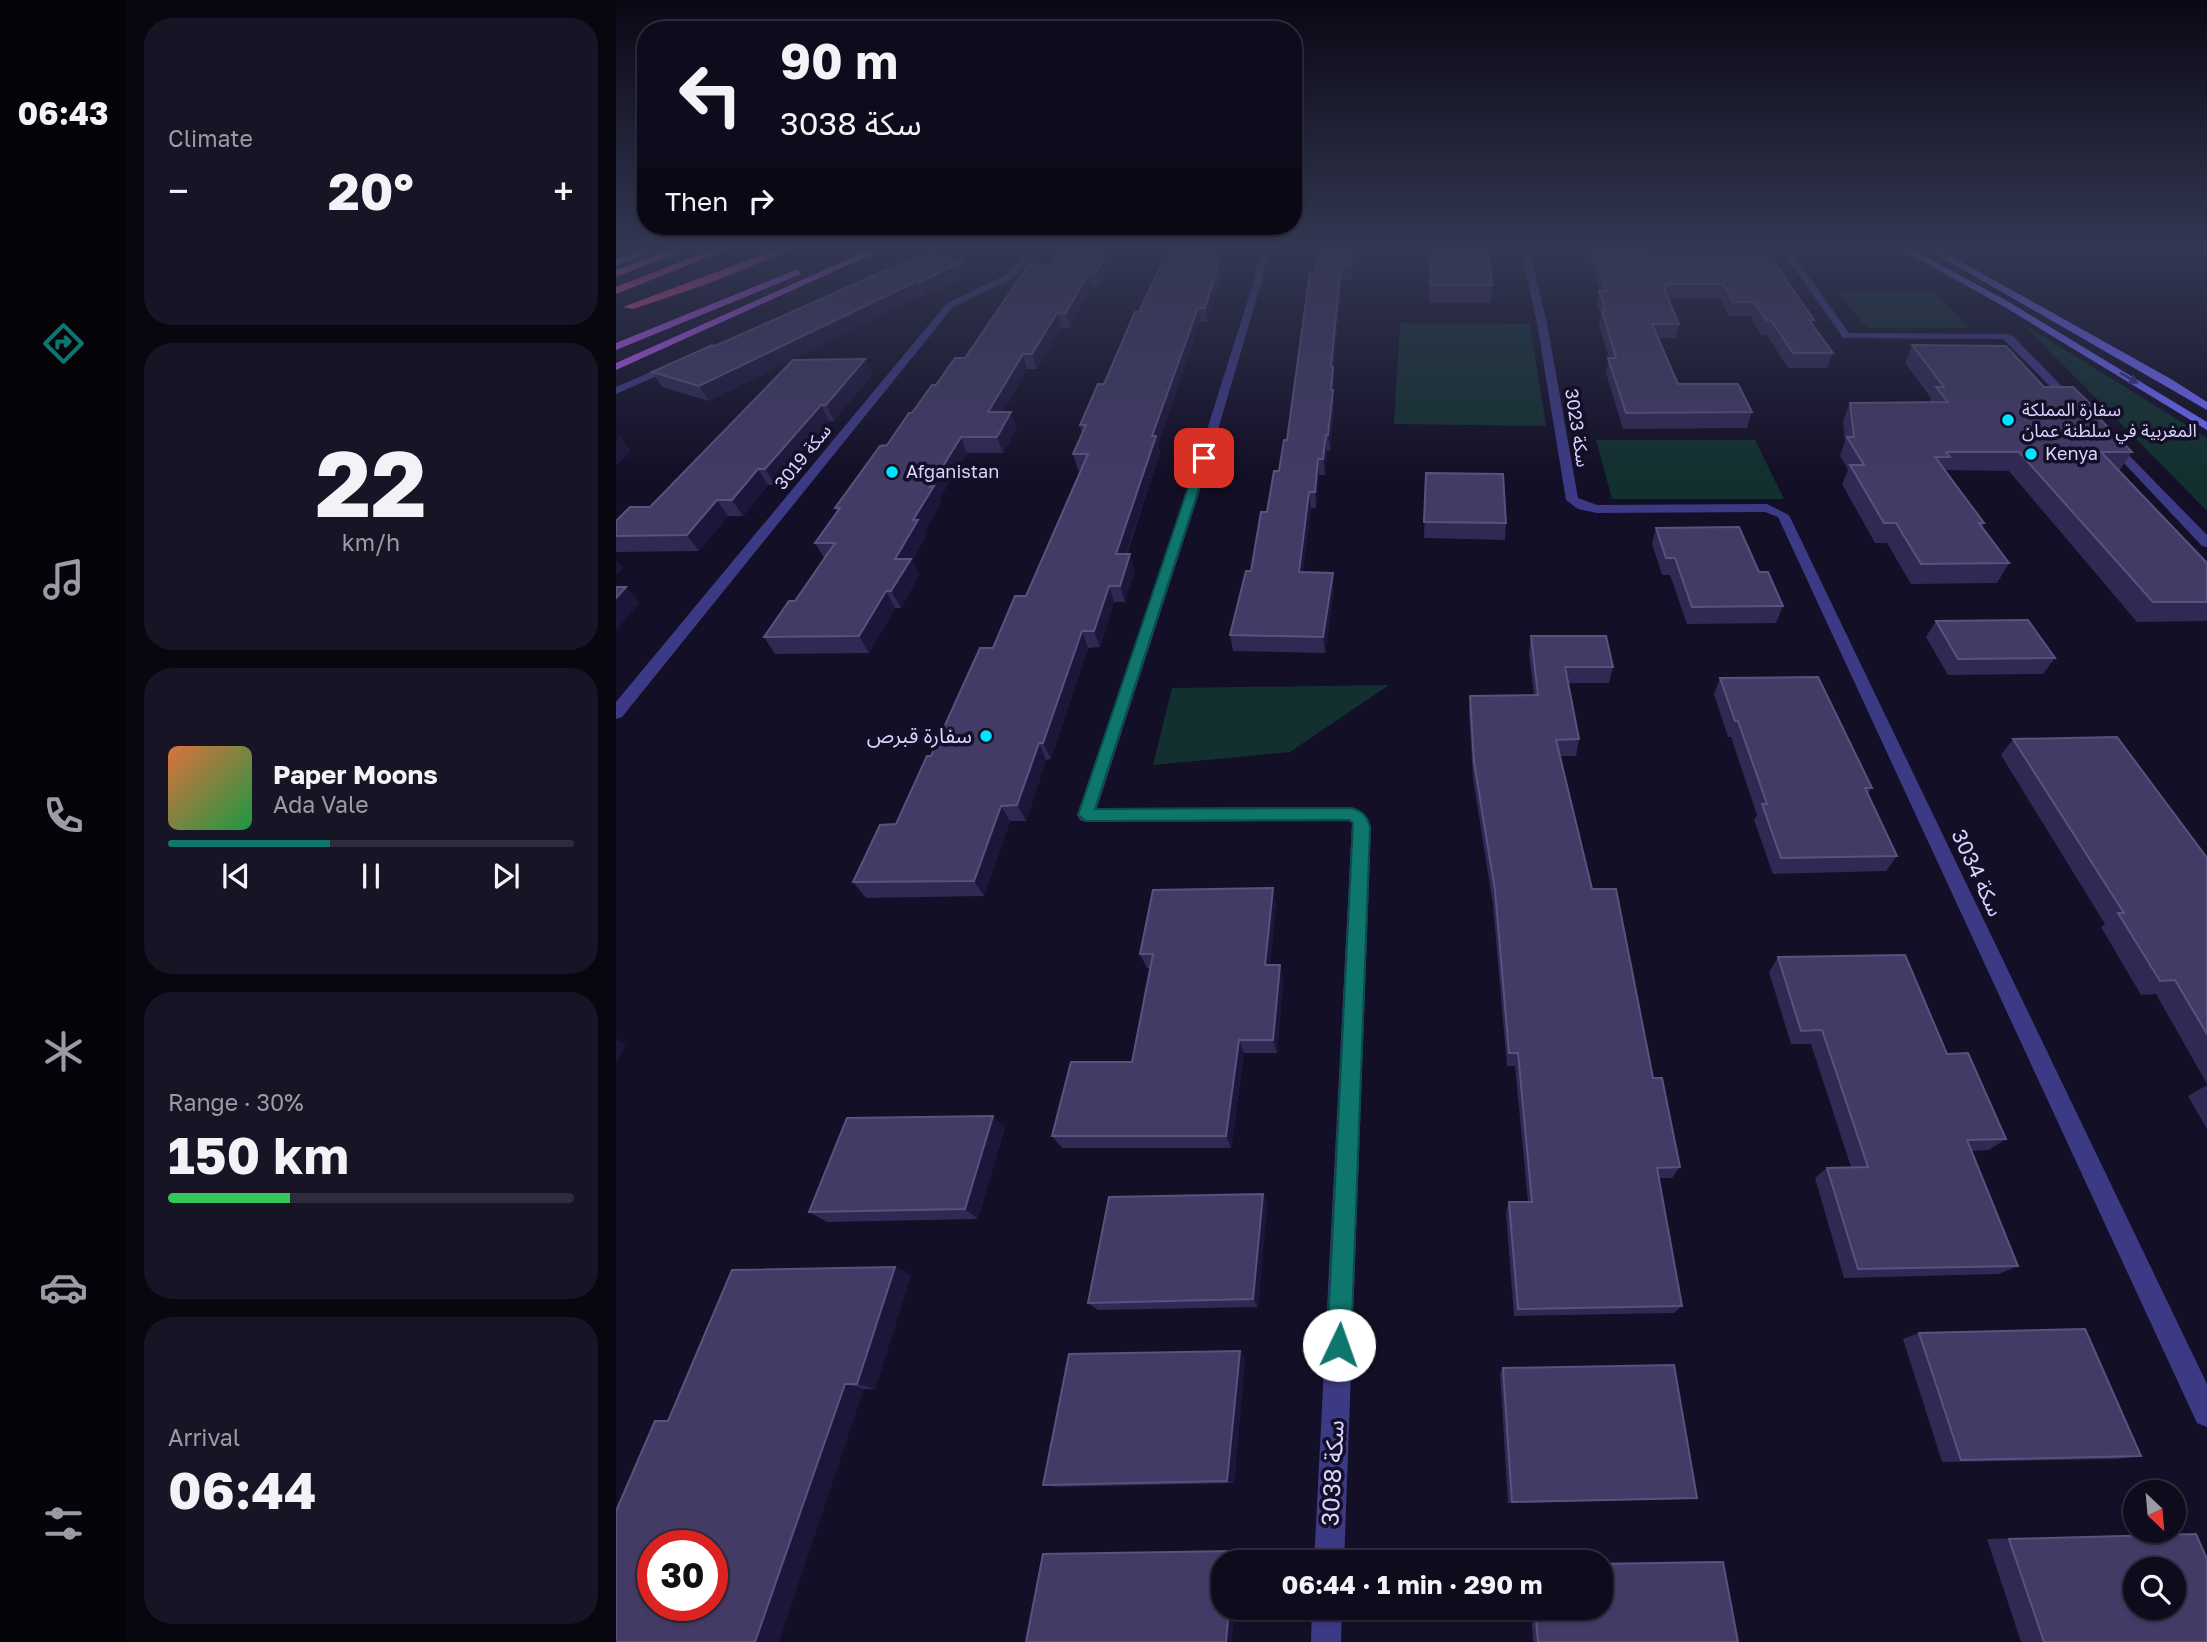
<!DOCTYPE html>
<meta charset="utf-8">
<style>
body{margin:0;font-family:"Golos Text","Noto Sans Arabic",sans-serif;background:#171425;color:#f1f3f6;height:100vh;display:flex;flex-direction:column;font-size:26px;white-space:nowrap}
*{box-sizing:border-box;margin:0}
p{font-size:23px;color:#9b9ba3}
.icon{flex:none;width:38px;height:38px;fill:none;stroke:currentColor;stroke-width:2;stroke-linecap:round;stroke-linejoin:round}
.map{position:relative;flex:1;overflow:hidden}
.details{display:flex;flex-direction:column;gap:18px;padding:18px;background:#08060f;width:490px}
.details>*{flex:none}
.guide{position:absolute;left:21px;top:21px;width:665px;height:214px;border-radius:28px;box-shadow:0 2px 5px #0004,0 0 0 2px #2e2b3b;background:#0e0b1c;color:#f1f3f6;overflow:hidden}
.needle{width:46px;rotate:154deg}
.tools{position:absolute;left:1507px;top:1480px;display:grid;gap:14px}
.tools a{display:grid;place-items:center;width:63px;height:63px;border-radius:50%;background:#0e0b1c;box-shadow:0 2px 5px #0004,0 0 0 2px #2e2b3b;font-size:35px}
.speed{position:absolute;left:21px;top:1530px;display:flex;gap:14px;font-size:35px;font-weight:700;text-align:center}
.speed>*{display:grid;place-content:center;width:91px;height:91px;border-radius:50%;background:#0e0b1c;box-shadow:0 2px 5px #0004,0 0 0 2px #2e2b3b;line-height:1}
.speed .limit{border:10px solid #d22;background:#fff;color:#111}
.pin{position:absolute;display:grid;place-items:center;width:60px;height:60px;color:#fff;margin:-30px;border-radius:14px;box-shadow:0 4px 10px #0006}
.me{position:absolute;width:77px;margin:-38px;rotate:3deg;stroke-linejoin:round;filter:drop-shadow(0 0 5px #0008)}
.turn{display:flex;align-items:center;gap:24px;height:147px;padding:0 28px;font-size:32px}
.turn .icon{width:91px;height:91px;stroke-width:2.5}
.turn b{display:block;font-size:49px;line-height:60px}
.then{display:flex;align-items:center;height:66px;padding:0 28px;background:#0003;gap:14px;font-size:26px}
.big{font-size:52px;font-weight:700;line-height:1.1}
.details .widget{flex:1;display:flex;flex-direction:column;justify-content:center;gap:10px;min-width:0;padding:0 24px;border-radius:28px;background:#171425}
.details .dial{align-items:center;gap:0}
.dial b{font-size:91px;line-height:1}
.song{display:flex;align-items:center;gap:21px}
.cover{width:84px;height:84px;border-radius:10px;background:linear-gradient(135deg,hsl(20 70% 55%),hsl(140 70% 35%))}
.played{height:7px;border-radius:4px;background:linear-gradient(90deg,#0f766e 40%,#2e2b3b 40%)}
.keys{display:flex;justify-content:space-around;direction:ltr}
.heat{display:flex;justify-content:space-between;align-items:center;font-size:38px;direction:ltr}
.charge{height:10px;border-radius:5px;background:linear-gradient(90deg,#34c759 30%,#2e2b3b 0)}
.trip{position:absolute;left:595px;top:1550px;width:402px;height:70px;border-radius:28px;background:#0e0b1c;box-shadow:0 2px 5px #0004,0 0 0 2px #2e2b3b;font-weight:700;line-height:70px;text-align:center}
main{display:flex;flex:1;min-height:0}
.tab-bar{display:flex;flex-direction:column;width:126px;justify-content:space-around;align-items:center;background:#06040b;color:#9b9ba3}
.tab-bar .icon{width:49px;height:49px}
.tab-bar .on{color:#0f766e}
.tab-bar b{font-size:32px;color:#f1f3f6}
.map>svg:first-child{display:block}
.green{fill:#12302f}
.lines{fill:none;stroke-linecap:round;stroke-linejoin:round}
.street{fill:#3d3a85;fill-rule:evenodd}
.secondary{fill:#6f6bff;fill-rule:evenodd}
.primary{fill:#c25bff;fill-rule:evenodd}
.highway{fill:#ff4fa3;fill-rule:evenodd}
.wall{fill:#312854}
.shaded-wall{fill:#1d163a}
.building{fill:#433a66;stroke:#5a527e;stroke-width:2;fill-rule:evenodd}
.oneway{fill:#38347d}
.route{fill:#0f766e;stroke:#0a4d48;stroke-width:2}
.poi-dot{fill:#00e5ff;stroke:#130f26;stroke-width:2.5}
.labels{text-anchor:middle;stroke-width:7;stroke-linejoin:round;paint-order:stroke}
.far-poi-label{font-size:18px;fill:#d9d4ff;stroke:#130f26;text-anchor:start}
.far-street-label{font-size:18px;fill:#d9d4ff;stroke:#130f26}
.poi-label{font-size:21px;fill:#d9d4ff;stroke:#130f26;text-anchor:end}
.street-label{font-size:21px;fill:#d9d4ff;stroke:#130f26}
.near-street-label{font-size:24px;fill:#d9d4ff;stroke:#130f26}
</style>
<main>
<nav class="tab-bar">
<b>06:43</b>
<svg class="icon on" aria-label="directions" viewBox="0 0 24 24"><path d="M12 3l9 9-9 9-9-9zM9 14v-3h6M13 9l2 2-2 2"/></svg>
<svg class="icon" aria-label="music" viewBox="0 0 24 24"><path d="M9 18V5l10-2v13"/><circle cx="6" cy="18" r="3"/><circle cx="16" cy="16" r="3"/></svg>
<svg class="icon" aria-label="phone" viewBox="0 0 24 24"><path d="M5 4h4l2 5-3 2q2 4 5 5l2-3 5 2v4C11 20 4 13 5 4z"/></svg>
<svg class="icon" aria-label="climate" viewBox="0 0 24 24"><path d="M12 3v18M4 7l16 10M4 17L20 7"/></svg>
<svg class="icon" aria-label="car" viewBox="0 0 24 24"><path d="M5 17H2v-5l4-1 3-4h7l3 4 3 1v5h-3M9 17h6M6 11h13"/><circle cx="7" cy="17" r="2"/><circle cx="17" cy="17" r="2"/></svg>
<svg class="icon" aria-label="filters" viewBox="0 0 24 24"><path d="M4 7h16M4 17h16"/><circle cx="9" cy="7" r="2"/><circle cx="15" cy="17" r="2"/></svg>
</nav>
<section class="details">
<div class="widget"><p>Climate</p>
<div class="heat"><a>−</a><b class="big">20°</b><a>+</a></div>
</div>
<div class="widget dial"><b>22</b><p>km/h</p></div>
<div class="widget">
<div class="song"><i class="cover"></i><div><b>Paper Moons</b><p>Ada Vale</p></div></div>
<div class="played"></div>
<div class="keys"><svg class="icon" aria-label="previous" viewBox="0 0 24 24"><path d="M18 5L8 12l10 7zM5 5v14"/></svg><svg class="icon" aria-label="pause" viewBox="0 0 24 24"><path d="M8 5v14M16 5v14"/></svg><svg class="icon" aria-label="next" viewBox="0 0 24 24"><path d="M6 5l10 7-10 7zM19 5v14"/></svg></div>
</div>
<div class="widget"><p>Range · 30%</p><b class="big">150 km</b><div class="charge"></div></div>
<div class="widget"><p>Arrival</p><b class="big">06:44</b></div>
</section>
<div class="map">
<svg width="1591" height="1642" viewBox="0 0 1591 1642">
<rect width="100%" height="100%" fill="#130f26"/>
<path class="green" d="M1317 291 1353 328H1251L1221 292Z
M784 323 914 324 930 426 778 424Z
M1406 323 1591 438V511Z
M980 440H1139L1168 499H996Z
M773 685 674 752 537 765 556 688Z"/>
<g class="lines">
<path class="street" d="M326 246H341L300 259 296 256Z
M391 246H423L398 278 337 307 6 717 0 719V702L331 303 392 274 412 249Z
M645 246H653L646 280 586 484 481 808 735 807C747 811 752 815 755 827L728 1563H698L736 823 732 821 470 822 464 820 461 815 574 484 638 280Z
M904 246H912L931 323 962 498 981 505 1151 504 1173 515 1591 1384V1427L1581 1423 1162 517 1149 512 981 513 962 509 950 500 921 323Z
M1163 246H1171L1233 333 1391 334 1398 337 1461 402 1452 404 1387 339 1227 338Z
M57 362 61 363V367L0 394V387Z
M1491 441H1499L1591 535V547L1586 546 1491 445Z
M696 1608H726L725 1642H695Z"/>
<path class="secondary" d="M37 246H49L0 266V260Z
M1279 246H1290L1393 302 1591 422V430L1387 306Z
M1306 246H1317L1555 379 1591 402V410Z"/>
<path class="primary" d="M262 246H274L0 370V363Z
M182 269 185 274 0 350V343Z"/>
<path class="highway" d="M63 246H78L0 277V270Z
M105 246H120L0 294V287Z
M170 246H185L91 284 17 309 7 307Z"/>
</g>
<path class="wall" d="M447 246H506L483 286H476L454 328H445L421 369H411L387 412 401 428 387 453H351L323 499 325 503 308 532 310 536 296 561 303 575 285 608H279L253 653 159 654 148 637 179 601 208 558 199 543 221 512 219 508 320 385 349 358 432 267Z
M704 246H739L736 280H726L718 368V406L714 451H711L709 475H703L700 508H695L687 572 718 589 709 653 617 651 614 635 635 571 663 471 671 440Z
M813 246H881V248H872L876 285 875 303H813Z
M961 246H1028L1032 255 1198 320 1196 324 1217 353 1211 368H1172L1151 335H1145L1134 316H1113L1104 298H1052L1063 324 1060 338H1043L1062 384 1136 412 1131 428 1007 429 990 373 993 358 983 325 985 316 981 305 984 291 968 248H962Z
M327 258 347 262 352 276 310 296 306 295 93 401 46 387 36 372Z
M606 261 607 270 591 322H584L542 445 544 452 511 554 519 570 509 602H498L484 647 472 648 435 759 430 760 410 821H394L368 896 250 898 237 882 280 824 315 756 377 648 410 596 465 470H462L457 454 466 433 464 425 488 384 523 312Z
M1296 345 1428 387 1487 416 1484 420 1516 452 1503 471 1591 563V621L1521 622 1393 471 1329 470 1368 523 1366 527 1393 563 1381 583 1295 584 1271 543H1259L1226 484 1232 470 1224 456 1229 441 1227 421 1234 403 1313 402 1315 398 1289 363Z
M249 359 256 374 218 421H213L159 485H152L127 516H112L83 551 0 552V521L34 507Z
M810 473 890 523 889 540 808 538Z
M1040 528 1143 572 1167 606 1160 623 1071 624 1054 575H1046L1036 544Z
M1320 621 1439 658 1427 674 1332 675 1310 637Z
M915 636 997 667 993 683H953L963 739 960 756H943L976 889 1037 1078 1064 1167 1056 1178H1043L1066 1306 1058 1313 898 1316 890 1212 893 1202H912L899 1066H891L877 905 857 778 853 712 854 696 918 695 913 653Z
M1104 678 1256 788 1252 793 1281 856 1270 871 1157 874 1138 820 1141 815 1115 737H1112L1098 694Z
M1397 739 1591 858V1084L1540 994 1525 995 1485 927 1489 924 1385 755Z
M660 903 654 965 667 979 661 1053H628L615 1148H446L436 1136 516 1062 534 968H531L524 954Z
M1162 957 1331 1054 1390 1139 1373 1150 1355 1151 1402 1266 1383 1274 1228 1278 1199 1178 1211 1168 1235 1167 1195 1044H1175L1153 972Z
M1591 1085V1129L1572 1096Z
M389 1127 362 1219 211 1222 193 1212Z
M647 1194 651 1204 642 1307 482 1310 472 1303Z
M279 1267 295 1275 259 1389H248L52 1421Z
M1303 1333 1525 1456 1500 1459 1326 1462 1287 1339Z
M629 1357 618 1483 440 1487 427 1485Z
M887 1368 1081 1498 1071 1499 892 1503 884 1373Z
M1552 1534H1580L1591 1642H1405L1371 1539Z
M1096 1561 1107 1562 1122 1642H917L915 1608H985V1563H965Z"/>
<path class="shaded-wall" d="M495 246H506L483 286 480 272Z
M604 246H611L606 261 607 270 591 322 589 308 600 256Z
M737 246H739L736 280 735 266Z
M347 262 352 276 310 296 304 282Z
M725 266 726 280 718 368V406L714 451 712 435 715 367Z
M473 272 476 286 454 328 450 313Z
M301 281 306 295 93 401 83 386Z
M582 308 584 322 542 445 544 452 505 570 500 554 536 436Z
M441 313 445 328 421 369 416 354Z
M407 354 411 369 378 428 372 412Z
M249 359 256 374 218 421 210 405Z
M205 405 213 421 159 485 149 469Z
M395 412 401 428 387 453 381 437Z
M4 435 15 451 0 466V439Z
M710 435 711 451 709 475 707 459Z
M345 437 351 453 323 499 325 503 308 532 310 536 296 561 303 575 285 608 275 591 279 559 314 487Z
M702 459 703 475 700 508 699 492Z
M142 469 152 485 127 516 116 500Z
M693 492 695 508 685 589 683 572Z
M101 500 112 516 83 551 71 535Z
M514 554 519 570 509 602 504 586Z
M0 560 7 568 0 575Z
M717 573 718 589 709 653 707 637Z
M493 586 498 602 484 647 478 631Z
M10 587 24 603 0 630V598Z
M270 591 279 608 253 653 243 636Z
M466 631 472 648 435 759 427 743Z
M423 743 430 760 410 821 401 805Z
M385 806 394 821 368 896 358 881Z
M657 888 660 903 653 979 649 965Z
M664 965 667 979 661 1053 657 1040Z
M0 1039 10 1045 0 1063Z
M623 1040 628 1053 615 1148 610 1136Z
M377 1116 389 1127 362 1219 349 1209Z
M647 1194 651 1204 642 1307 637 1299Z
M279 1267 295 1275 259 1389 241 1384Z
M624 1351 629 1357 618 1483 611 1481Z
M229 1384 248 1389 163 1642H139Z
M624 1550 623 1563H617L618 1551Z
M613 1608H619L616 1642H610Z"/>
<path class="building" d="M447 246H495L480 272H473L450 313H441L416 354H407L372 412H395L381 437H345L314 487 318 486 297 520H302L279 559H295L275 591H270L243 636 148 637 173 601H179L219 543H199L224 508H219L264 446 271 445 293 413H296L316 385H320L339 358H349L414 263 432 267Z
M554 246H604L600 256H605L589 308H582L536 436H540L500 554H514L504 586H493L478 631H466L427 743H423L401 805 385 806 358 881 237 882 264 825 280 824 311 756H315L364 648H377L399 596H410L472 454H457L470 425H464L482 384H488L519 312H523Z
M704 246H737L735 266H725L715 367H717L715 390H717L712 435H710L707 459H702L699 492H693L683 572 717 573 707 637 614 635 630 571H635L645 512H651L658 471H663L668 440H671L694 272H700Z
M814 246H872L876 285H814Z
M974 246H1028L1032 255H1153L1198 320H1193L1217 353H1177L1155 320H1150L1138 302H1117L1107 284H1052V286H1047L1063 324H1036L1062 384H1122L1136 412 1010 413 992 358H1000L986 310H990L983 291H991Z
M322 247 327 258 347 262 304 282 301 281 83 386 36 372 96 345 99 346Z
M1296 345 1390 346 1428 387H1457L1487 416H1481L1516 452H1485L1591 563V602H1537L1403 452H1330L1334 457H1319L1368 523H1363L1393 563 1305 564 1280 523H1268L1234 465H1248L1231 437H1238L1234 403 1332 402 1320 387H1328Z
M249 359 210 405H205L149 469H142L116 500H101L71 535 0 536V521L14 507H34L177 360Z
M810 473 887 474 890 523 808 522Z
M1123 527 1143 572H1152L1167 606 1076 607 1059 558H1050L1040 528Z
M0 587H10L0 598Z
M1412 620 1439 658 1342 659 1320 621Z
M915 636H990L997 667H949L963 739 940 740 976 889H1000L1037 1078H1046L1064 1167 1041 1168 1066 1306 902 1309 893 1202H916L902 1053H893L879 890 858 762 854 696 922 695Z
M1202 677 1256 788H1249L1281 856 1165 858 1146 804H1151L1122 721H1119L1104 678Z
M1501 737 1591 858V1034L1559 980 1544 981 1502 913H1508L1397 739Z
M657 888 649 965H664L657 1040H623L610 1136H436L455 1062H516L537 954H524L537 890Z
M1289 955 1331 1054 1352 1053 1390 1139 1351 1140 1402 1266 1242 1269 1211 1168 1252 1167 1206 1030 1185 1031 1162 957Z
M377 1116 349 1209 193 1212 231 1118Z
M647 1194 637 1299 472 1303 493 1197Z
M279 1267 241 1384H229L139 1642H0V1511L39 1421H52L116 1270ZM37 1545H96V1605H37Z
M1469 1329 1525 1456 1345 1460 1303 1333Z
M624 1351 611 1481 427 1485 453 1354Z
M1058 1365 1081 1498 896 1502 887 1368Z
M1580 1534 1591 1559V1642H1428L1393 1539ZM1519 1570H1558V1608H1519Z
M618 1551 617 1563H607V1608H613L610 1642H410L427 1554Z
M1107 1562 1122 1642H922L919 1608H985V1564Z"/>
<defs><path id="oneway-solid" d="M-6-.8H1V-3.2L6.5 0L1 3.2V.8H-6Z" transform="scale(1.75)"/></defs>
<use class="oneway" href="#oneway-solid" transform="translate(1513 378) rotate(31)"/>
<linearGradient id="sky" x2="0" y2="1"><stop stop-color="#0a0815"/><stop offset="0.52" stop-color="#333752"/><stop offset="1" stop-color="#333752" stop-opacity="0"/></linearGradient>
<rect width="1591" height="476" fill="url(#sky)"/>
<path class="route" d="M588 455 593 458 479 809 735 808C747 811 751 816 754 827L735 1345 731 1353 723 1357 715 1353 711 1345 737 823 733 820 470 821 462 815 582 458Z"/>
<g class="poi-dot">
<circle cx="1392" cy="420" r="7"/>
<circle cx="1415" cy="454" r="7"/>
<circle cx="276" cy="472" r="7"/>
<circle cx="370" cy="736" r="7"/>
</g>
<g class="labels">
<g class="far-poi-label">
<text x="1406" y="416">سفارة المملكة<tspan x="1406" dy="21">المغربية في سلطنة عمان</tspan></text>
<text x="1429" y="460">Kenya</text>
<text x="290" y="478">Afganistan</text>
</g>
<g class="far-street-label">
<text transform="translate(961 428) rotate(81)" y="6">سكة 3023</text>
<text transform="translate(187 457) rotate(-51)" y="6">سكة 3019</text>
</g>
<g class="poi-label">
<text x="356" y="743">سفارة قبرص</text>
</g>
<g class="street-label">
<text transform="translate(1361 873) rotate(65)" y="7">سكة 3034</text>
</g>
<g class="near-street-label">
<text transform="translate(717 1473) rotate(-87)" y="8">سكة 3038</text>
</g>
</g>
</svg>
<div class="tools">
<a><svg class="needle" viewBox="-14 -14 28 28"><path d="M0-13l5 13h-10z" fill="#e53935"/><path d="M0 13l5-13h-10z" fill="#9b9ba3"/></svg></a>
<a><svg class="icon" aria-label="search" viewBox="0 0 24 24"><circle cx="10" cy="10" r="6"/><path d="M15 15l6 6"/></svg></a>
</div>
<div class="speed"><div class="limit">30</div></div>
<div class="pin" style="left:588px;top:458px;background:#d93025"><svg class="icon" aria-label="arrive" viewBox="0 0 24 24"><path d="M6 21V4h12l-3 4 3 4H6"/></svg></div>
<svg class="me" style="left:723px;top:1345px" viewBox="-20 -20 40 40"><circle r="19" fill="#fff"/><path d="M0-13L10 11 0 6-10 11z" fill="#0f766e"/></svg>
<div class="trip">06:44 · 1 min · 290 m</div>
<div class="guide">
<div class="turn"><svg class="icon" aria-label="left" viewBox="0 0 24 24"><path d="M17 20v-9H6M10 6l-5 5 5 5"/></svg><div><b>90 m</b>سكة 3038</div></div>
<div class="then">Then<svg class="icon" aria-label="right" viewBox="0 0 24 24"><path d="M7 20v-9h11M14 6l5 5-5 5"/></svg></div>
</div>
</div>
</main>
